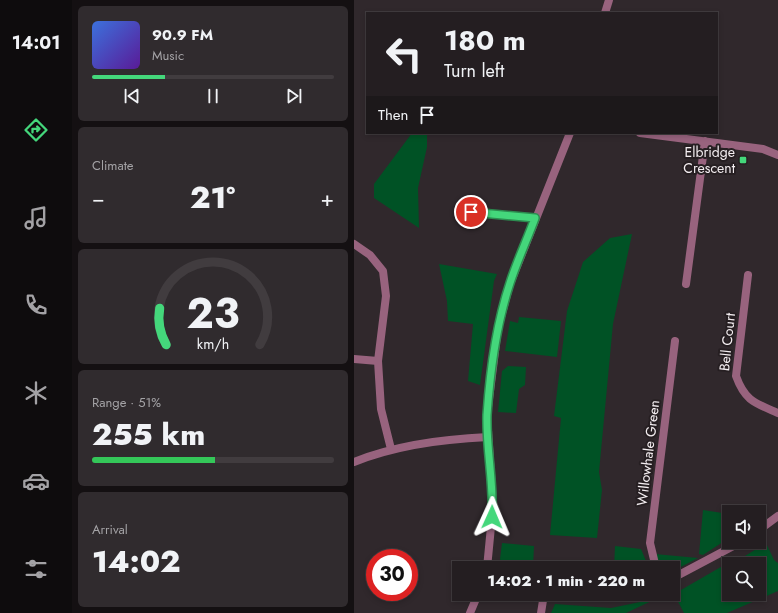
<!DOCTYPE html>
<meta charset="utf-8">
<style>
body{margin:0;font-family:Jost,sans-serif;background:#302b2e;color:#f1f3f6;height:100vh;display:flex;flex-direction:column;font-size:15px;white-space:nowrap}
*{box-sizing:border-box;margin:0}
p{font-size:13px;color:#a3a2a5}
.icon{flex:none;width:22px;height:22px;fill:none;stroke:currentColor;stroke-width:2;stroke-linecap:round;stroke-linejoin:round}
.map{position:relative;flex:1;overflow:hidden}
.sheet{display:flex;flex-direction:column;gap:6px;padding:6px;background:#141012;width:282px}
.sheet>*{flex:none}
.guide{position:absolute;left:12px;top:12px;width:352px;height:122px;border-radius:0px;box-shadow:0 2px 6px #0003,0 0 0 1px #413c3f;background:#241e21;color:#f1f3f6;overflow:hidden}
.fabs{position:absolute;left:368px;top:505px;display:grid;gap:8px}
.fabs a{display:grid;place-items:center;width:44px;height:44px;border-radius:0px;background:#241e21;box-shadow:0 2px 6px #0003,0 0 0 1px #413c3f;font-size:20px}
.speed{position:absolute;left:12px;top:549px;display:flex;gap:8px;font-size:20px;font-weight:700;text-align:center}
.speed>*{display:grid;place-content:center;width:52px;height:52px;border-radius:50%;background:#241e21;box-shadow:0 2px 6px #0003,0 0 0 1px #413c3f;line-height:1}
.speed .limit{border:6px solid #d22;background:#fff;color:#111}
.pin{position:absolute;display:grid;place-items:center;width:34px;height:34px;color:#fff;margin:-17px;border:2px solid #fff;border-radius:50%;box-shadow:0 1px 4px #0007}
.me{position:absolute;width:44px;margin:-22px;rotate:1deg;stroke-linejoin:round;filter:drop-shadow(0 0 3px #0008)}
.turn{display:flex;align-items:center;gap:14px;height:84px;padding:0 12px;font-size:18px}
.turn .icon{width:52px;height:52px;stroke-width:2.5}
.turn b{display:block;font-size:28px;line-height:34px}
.then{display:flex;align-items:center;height:38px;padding:0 12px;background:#0003;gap:8px;font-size:15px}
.big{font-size:30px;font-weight:800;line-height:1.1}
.sheet .tile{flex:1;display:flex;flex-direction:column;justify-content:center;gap:6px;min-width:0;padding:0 14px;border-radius:6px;background:#302b2e}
.sheet .dial{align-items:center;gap:0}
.dial svg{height:104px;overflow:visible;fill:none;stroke:#413c3f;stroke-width:7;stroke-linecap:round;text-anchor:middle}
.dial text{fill:#f1f3f6;stroke:none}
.song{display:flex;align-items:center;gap:12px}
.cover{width:48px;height:48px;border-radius:6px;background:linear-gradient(135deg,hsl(220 70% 55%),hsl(270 70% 35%))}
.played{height:4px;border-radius:2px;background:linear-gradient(90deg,#44d77b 30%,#413c3f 30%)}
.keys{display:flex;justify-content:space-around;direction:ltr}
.heat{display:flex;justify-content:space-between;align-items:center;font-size:22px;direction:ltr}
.charge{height:6px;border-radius:3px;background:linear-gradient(90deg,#34c759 51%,#413c3f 0)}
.trip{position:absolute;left:98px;top:561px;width:228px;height:40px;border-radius:0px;background:#241e21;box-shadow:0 2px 6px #0003,0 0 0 1px #413c3f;font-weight:800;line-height:40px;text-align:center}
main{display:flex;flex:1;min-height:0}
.menu{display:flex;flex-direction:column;width:72px;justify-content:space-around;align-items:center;background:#0e0c0d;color:#a3a2a5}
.menu .icon{width:28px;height:28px}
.menu .active{color:#44d77b}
.menu b{font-size:18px;color:#f1f3f6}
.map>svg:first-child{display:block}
.green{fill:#005225}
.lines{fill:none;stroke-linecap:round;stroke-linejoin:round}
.minor{stroke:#98637e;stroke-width:8}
.route-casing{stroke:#2c8c50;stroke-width:10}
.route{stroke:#44d77b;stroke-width:7}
.poi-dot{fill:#44d77b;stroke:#261f22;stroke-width:1.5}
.labels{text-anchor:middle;stroke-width:4;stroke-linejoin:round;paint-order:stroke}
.poi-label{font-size:14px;fill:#f4eef1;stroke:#261f22;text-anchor:end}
.street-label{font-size:14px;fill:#f4eef1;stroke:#261f22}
</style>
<main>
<nav class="menu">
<b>14:01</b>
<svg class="icon active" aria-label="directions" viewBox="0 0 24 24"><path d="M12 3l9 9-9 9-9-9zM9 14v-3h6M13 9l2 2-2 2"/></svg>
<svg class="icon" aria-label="music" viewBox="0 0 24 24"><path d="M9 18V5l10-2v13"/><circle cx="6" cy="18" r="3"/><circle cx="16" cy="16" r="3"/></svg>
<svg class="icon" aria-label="phone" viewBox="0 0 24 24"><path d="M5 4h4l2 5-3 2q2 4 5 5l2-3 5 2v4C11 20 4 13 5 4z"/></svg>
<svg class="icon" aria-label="climate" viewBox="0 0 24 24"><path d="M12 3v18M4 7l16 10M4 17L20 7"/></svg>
<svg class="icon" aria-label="car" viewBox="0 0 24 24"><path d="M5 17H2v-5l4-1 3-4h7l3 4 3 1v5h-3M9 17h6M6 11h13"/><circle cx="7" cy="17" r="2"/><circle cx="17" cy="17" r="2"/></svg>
<svg class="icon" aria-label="filters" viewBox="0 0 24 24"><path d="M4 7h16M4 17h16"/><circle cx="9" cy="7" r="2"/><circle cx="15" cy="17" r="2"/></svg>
</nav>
<section class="sheet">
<div class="tile">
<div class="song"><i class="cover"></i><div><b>90.9 FM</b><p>Music</p></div></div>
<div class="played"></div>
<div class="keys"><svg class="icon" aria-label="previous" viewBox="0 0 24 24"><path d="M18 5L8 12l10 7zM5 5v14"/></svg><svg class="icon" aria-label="pause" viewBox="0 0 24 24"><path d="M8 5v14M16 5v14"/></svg><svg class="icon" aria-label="next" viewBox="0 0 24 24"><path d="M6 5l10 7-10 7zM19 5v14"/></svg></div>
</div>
<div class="tile"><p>Climate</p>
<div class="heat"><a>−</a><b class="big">21°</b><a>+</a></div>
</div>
<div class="tile dial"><svg viewBox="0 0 100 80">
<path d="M14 69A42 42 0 1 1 86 69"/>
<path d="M14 69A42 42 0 0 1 9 41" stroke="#44d77b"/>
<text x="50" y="56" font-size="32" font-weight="700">23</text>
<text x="50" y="72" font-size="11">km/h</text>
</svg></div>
<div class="tile"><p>Range · 51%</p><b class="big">255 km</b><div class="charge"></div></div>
<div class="tile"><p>Arrival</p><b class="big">14:02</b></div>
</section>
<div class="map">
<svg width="424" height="613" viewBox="0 0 424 613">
<rect width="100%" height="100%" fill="#30282c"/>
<path class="green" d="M58 133H73V147L64 188 65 228 20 198V184Z
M278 234 259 324 245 472 248 490 243 538 196 535 207 418 200 416 213 311 229 262 256 238Z
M85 264 143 274 140 281 126 385 114 381 119 324 94 321 93 301Z
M165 317 207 321 203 357 151 351 156 321 164 323Z
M154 366 172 367 171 385 165 389 162 413 144 412 148 371Z
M349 510 375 514V538L349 555 345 554Z
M148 543 180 546 179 568H149L146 559Z
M412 543 420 560 424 563V591L373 613H330L320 594 372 564H377H375V594H405V564H378Z
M261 546 287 549 295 568H260Z
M301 554 344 558 319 571V568H308Z
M301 594 308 596 272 613H197L201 604 257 608 286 602 289 597Z"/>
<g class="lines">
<path class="minor" d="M251 13 255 0
M286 133 409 149 424 155
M117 212 181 218
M0 244 16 255 29 271 32 296 24 361 27 409 37 449
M394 275 382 376C391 401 401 403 424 413
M332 284 351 141
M0 359 24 361
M0 462C42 445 89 439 134 437
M405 530 424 516
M133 568 139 506 133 415 144 328 156 284 216 133
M302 568 296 543 321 341
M319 578 387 542
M214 594H249
M116 613 124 594
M187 613 190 594"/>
</g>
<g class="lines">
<defs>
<path id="route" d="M117 212 181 218C173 240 163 261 156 283 142 325 136 371 133 415 132 449 140 483 138 517"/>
</defs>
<use href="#route" class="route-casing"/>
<use href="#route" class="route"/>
</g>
<rect class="poi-dot" x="385" y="156" width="8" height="8" rx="2"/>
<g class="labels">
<g class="poi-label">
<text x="381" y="157">Elbridge<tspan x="381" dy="16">Crescent</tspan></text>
</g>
<g class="street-label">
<text transform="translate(373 342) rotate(-84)" y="5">Bell Court</text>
<text transform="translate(294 453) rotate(-83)" y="5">Willowhale Green</text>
</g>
</g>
</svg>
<div class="fabs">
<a><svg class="icon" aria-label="sound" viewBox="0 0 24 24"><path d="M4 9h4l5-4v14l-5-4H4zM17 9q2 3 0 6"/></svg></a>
<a><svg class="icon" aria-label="search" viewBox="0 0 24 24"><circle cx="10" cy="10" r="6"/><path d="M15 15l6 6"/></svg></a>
</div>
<div class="speed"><div class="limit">30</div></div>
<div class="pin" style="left:117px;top:212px;background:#d93025"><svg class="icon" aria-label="arrive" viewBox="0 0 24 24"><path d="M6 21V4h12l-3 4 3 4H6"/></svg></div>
<svg class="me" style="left:138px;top:517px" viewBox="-20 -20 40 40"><path d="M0-17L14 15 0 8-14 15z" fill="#44d77b" stroke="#fff" stroke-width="4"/></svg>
<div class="trip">14:02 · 1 min · 220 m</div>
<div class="guide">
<div class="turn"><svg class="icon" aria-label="left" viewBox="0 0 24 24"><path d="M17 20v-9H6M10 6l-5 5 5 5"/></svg><div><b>180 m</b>Turn left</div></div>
<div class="then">Then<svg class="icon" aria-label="arrive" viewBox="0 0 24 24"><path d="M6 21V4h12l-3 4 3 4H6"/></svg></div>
</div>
</div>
</main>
